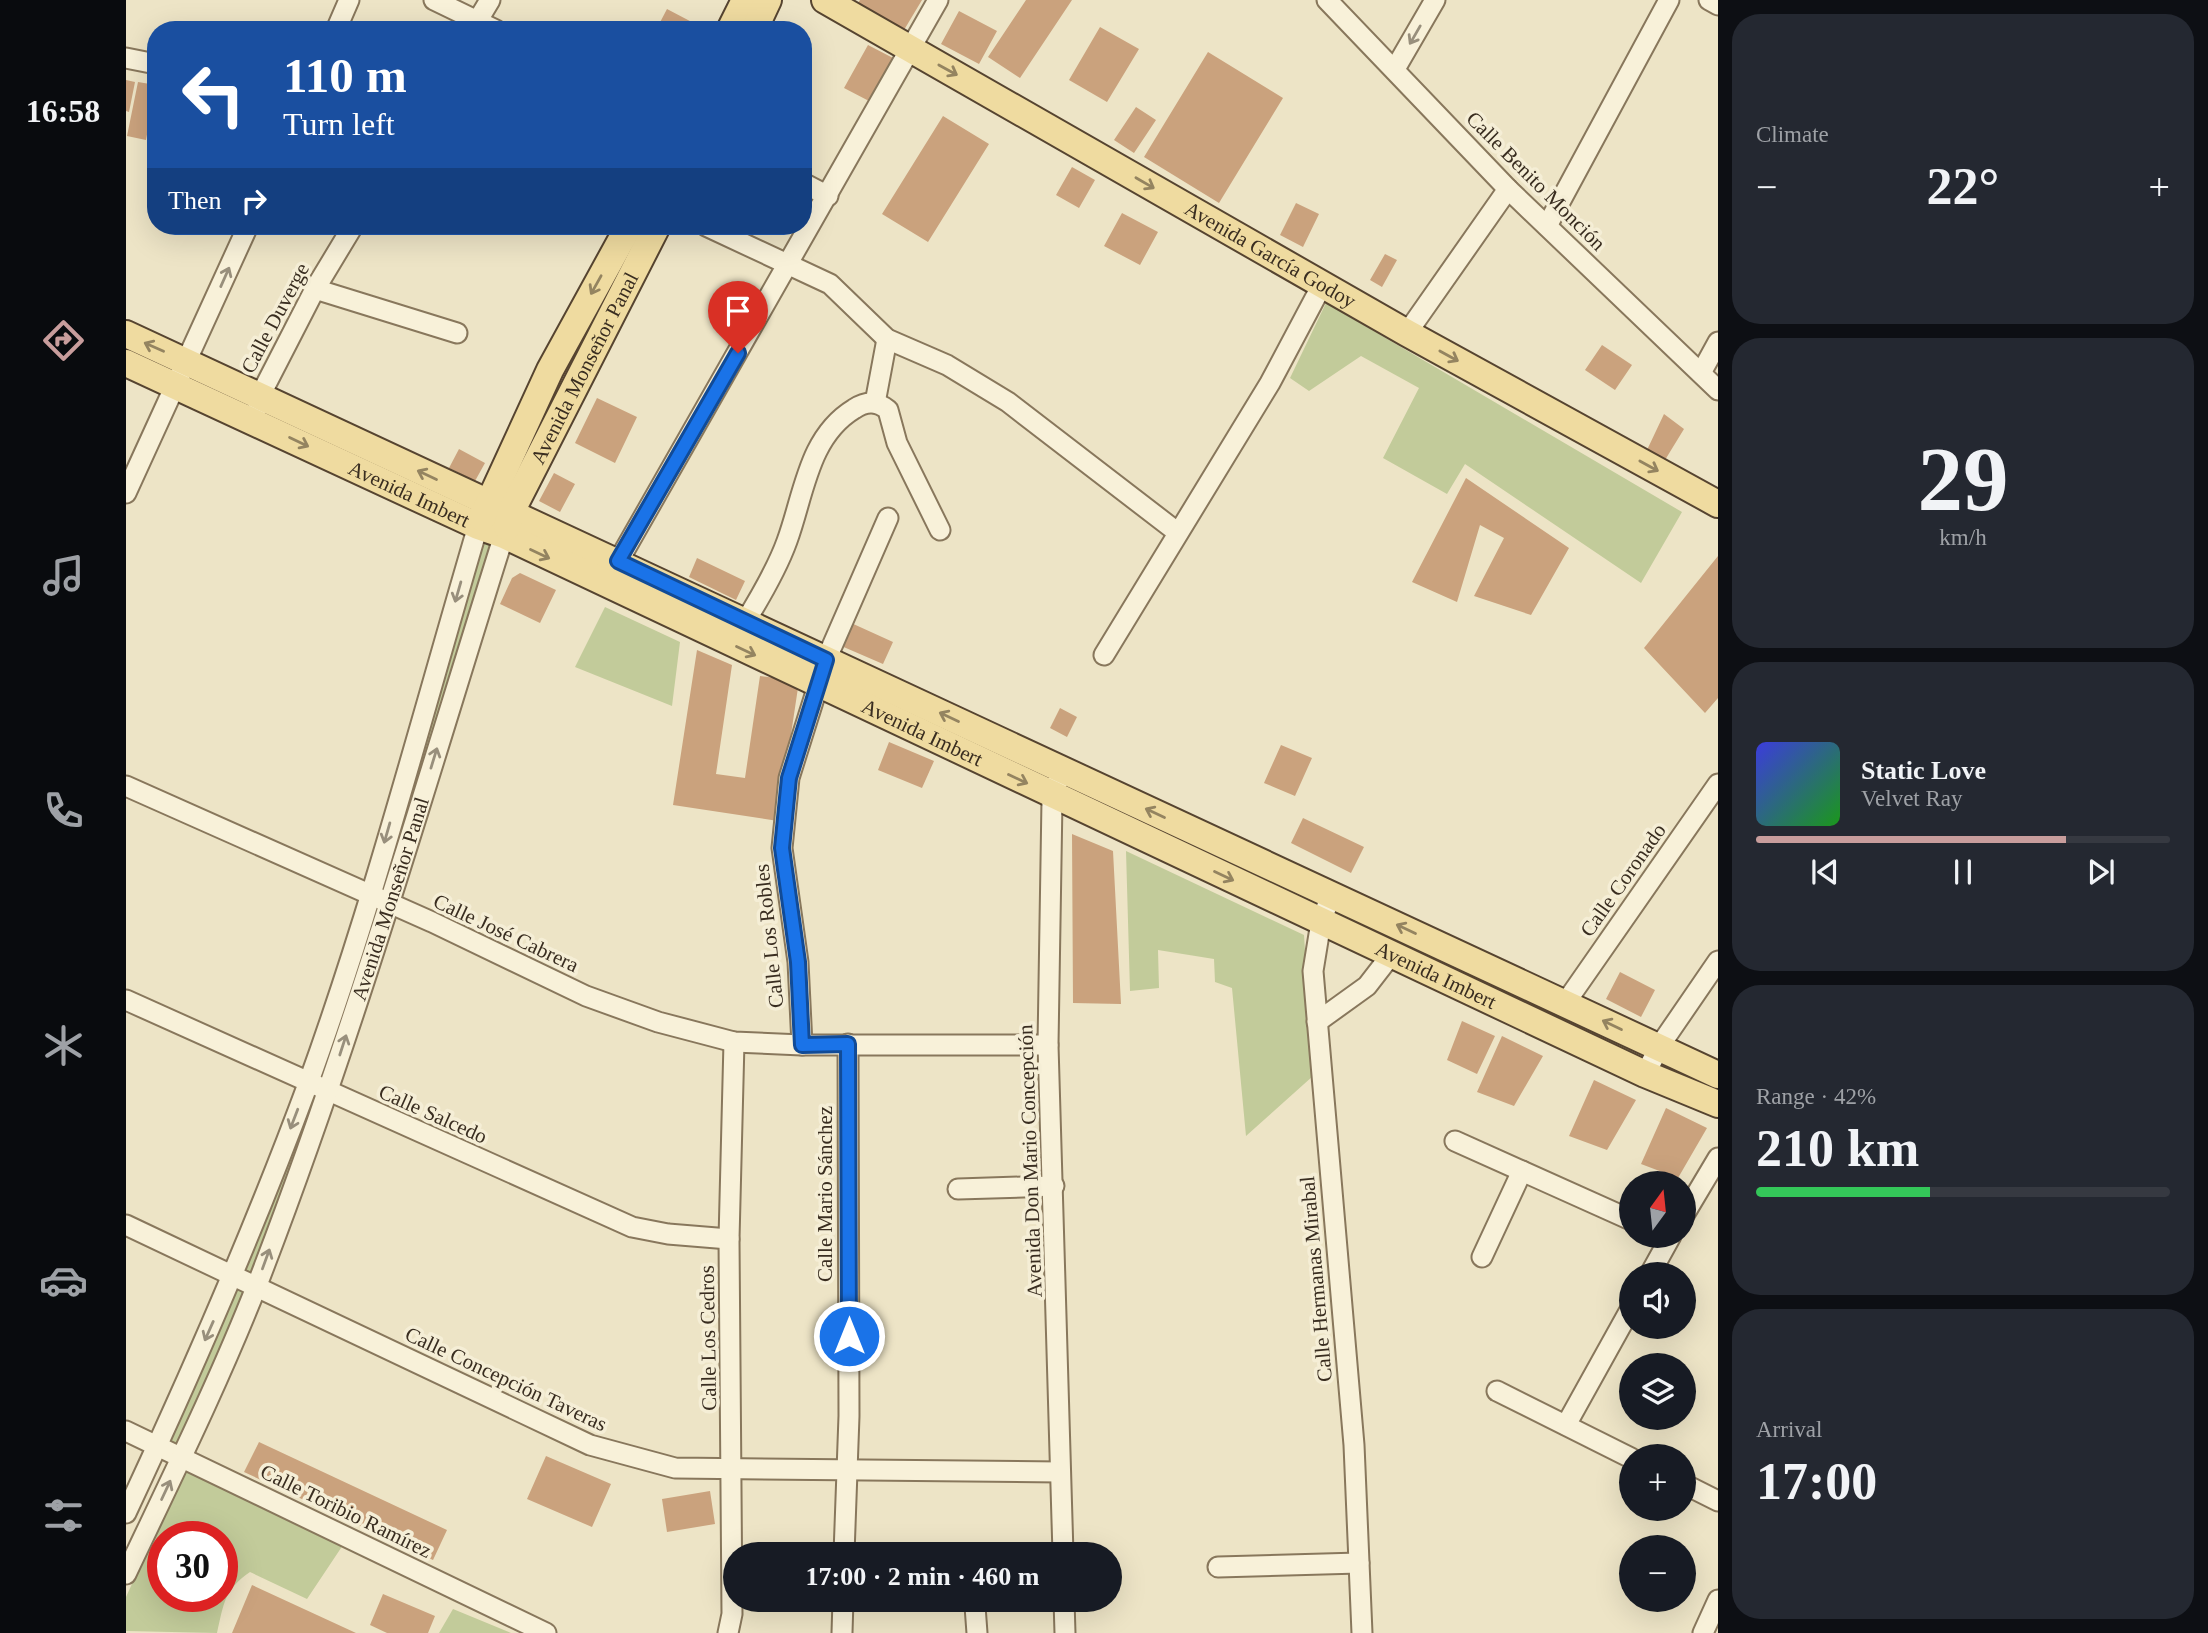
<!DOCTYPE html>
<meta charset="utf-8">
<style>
body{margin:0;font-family:Georgia,serif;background:#242831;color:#f1f3f6;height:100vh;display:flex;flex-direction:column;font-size:26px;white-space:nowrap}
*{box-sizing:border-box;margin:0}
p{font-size:23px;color:#9ea1a6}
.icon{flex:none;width:38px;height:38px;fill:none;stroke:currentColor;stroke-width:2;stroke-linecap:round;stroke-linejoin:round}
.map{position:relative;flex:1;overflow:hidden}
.panel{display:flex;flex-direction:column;gap:14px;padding:14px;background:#0d0f14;width:490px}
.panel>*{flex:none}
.banner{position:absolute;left:21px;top:21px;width:665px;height:214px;border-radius:28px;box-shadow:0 7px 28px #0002;background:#1a4fa0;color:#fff;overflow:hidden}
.needle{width:46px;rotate:15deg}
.tools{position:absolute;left:1493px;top:1171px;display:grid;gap:14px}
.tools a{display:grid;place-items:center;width:77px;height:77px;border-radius:50%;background:#171b24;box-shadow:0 7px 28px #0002;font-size:35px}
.speed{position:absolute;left:21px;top:1521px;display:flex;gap:14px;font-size:35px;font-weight:700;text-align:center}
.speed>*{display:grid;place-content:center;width:91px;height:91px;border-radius:50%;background:#171b24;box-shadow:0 7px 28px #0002;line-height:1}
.speed .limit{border:10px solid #d22;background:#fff;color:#111}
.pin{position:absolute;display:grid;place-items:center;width:60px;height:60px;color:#fff;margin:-72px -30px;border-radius:50% 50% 50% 0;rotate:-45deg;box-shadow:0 0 7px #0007}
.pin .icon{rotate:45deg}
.me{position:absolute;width:77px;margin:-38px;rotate:0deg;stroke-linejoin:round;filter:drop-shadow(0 0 5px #0008)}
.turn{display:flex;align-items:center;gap:24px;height:147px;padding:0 21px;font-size:32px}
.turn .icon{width:91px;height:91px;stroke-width:2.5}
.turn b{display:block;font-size:49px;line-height:60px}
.then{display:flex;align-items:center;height:66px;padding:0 21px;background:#0003;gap:14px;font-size:26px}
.big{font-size:52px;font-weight:700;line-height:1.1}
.panel .tile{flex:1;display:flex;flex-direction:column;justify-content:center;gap:10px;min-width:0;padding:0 24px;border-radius:28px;background:#242831}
.panel .dial{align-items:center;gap:0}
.dial b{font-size:91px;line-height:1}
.song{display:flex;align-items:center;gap:21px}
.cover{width:84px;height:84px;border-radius:10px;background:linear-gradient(135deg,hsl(240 70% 55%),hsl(120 70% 35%))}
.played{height:7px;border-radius:4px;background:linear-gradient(90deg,#c89d9c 75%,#363941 75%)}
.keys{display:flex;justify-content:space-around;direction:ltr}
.heat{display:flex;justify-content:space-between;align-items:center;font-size:38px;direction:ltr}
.charge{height:10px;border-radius:5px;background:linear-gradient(90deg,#34c759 42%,#363941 0)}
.trip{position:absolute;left:597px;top:1542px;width:399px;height:70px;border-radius:35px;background:#171b24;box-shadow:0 7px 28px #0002;font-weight:700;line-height:70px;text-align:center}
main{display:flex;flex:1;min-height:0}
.menu{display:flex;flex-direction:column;width:126px;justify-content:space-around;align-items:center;background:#090b0e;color:#9ea1a6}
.menu .icon{width:49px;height:49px}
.menu .selected{color:#c89d9c}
.menu b{font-size:32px;color:#f1f3f6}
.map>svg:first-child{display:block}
.green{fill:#c2cb9a;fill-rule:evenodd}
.building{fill:#caa27d}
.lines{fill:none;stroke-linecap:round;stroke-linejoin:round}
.minor-casing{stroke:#88775c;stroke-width:23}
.major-casing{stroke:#564430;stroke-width:30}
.minor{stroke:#f8f1d9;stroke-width:19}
.major{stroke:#efdba0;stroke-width:26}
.oneway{stroke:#988f7c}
.oneway2{stroke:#948460}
.route-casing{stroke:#114b97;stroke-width:18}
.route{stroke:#1a73e8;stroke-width:12}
.labels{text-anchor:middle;stroke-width:7;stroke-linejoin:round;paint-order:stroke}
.street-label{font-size:21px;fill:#392d20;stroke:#f5eed6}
</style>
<main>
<nav class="menu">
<b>16:58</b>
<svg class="icon selected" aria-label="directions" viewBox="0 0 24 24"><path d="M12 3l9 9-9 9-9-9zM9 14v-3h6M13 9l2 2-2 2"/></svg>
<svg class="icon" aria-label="music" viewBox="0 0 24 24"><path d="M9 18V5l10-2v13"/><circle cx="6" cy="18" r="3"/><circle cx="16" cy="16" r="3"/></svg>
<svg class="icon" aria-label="phone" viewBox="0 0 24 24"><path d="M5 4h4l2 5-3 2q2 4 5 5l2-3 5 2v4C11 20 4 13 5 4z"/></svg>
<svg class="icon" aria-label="climate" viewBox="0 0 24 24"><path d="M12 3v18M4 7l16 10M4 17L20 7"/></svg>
<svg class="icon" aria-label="car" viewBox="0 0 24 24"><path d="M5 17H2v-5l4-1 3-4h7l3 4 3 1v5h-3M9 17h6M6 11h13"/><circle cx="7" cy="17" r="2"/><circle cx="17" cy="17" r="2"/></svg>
<svg class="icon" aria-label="filters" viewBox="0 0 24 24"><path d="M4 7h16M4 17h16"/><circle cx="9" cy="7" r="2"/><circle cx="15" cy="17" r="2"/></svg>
</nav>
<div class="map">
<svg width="1592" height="1633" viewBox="0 0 1592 1633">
<rect width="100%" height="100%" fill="#ede4c6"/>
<path class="green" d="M1200 303 1556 512 1515 583 1339 464 1321 494 1257 458 1293 388 1235 356 1183 391 1164 378Z
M353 534 374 540 261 897 249 890Z
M479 607 554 642 546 706 449 667Z
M1000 851 1178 935 1187 1076 1120 1136 1106 988 1089 982 1088 959 1032 950 1033 988 1004 991Z
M1207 904 1525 1052 1517 1069 1204 918Z
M184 1087 197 1094 128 1281 114 1274Z
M110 1289 122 1291 52 1446 41 1438Z
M64 1471 217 1545 181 1599 124 1572C98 1590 98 1603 91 1633L0 1631V1597L56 1474ZM37 1536H96V1596H37Z
M327 1609 385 1633H313Z"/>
<path class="building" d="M734 0H796L778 30 732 3Z
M900 0H946L894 78 862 57Z
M541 9 581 30H530Z
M833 11 871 31 853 64 815 44Z
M974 27 1013 49 981 102 943 80Z
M742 45 767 58 743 101 718 88Z
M1082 52 1157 98 1093 203 1018 157Z
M0 80 9 82 3 112 0 111Z
M12 82 30 85 20 140 1 136Z
M1010 107 1030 120 1008 153 988 140Z
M817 116 863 144 802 242 756 214Z
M946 167 969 180 953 208 930 195Z
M1170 203 1193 214 1177 247 1154 235Z
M996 213 1032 232 1014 265 978 246Z
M1259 254 1271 260 1256 287 1244 280Z
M1476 345 1506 365 1489 390 1459 370Z
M471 398 511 417 489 463 449 443Z
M1538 414 1558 429 1539 460 1521 450Z
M333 449 359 463 349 481 323 468Z
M428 473 449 484 434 512 413 501Z
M1340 478 1443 548 1405 615 1348 596 1378 538 1354 525 1331 602 1286 582Z
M1592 556V698L1579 713 1518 648Z
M571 558 619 581 610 600 563 577Z
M394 573 430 590 414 623 374 604 386 578Z
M723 622 767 642 757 664 713 645Z
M571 650 606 665 590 774 619 778 634 676 673 681 652 821 547 805Z
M934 708 951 717 941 737 924 728Z
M763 742 808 761 796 788 752 770Z
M1155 745 1186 758 1169 796 1138 783Z
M1177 818 1238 847 1225 873 1165 843Z
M946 834 987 851 995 1004 947 1003Z
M1494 972 1529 990 1515 1017 1480 999Z
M1336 1021 1369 1036 1351 1074 1321 1060Z
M1376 1036 1417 1056 1388 1106 1351 1092Z
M1468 1080 1510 1100 1481 1150 1443 1136Z
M1540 1108 1581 1128 1552 1178 1515 1164Z
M133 1442 321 1530 307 1560 118 1472Z
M420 1456 485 1484 466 1527 401 1499Z
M584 1491 589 1524 541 1532 536 1499Z
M126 1585 230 1633H106Z
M257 1594 309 1616 302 1633H261L244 1625Z"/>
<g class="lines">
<defs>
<g id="minor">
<path d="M308 0 370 30"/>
<path d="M1201 0 1382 189 1592 390"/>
<path d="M1583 0 1592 5"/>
<path d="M210 30 223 0"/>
<path d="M346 30 364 0"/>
<path d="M0 58 30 64"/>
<path d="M1269 69 1309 0"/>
<path d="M677 183 702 196"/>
<path d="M580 226 704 284 761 339 821 365 882 402 1051 532"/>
<path d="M1421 226 1543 0"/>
<path d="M189 289 331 333"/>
<path d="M1281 333 1382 189"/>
<path d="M1575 373 1592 342"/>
<path d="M749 403 761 339"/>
<path d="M132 407 134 396 189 289 227 226"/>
<path d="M0 493 122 226"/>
<path d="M485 574 812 0"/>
<path d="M619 622C635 596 651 569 661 541 678 495 682 437 728 409 740 401 751 401 762 410L771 443 814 530"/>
<path d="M978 655 1144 383 1196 285"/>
<path d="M931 783 926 800 922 1045 937 1554"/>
<path d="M0 786 306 922 460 996 532 1022 608 1042 676 1045H922"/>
<path d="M1205 895 1195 922 1187 971 1228 1445 1236 1633"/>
<path d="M0 1000 506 1227 542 1234 603 1239"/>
<path d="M1440 1002 1592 784"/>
<path d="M1191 1022 1241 986 1265 955"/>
<path d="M676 1045 672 962 656 848 663 778 700 660 762 518"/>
<path d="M1519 1074 1535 1044 1592 961"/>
<path d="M1329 1141 1505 1220"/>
<path d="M832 1189 928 1186"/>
<path d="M1558 1215 1592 1158"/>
<path d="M0 1225 464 1445 549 1468 934 1472"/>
<path d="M1356 1257 1396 1171"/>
<path d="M1524 1274 1545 1236"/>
<path d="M1371 1391 1505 1458"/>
<path d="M1440 1425 1505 1308"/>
<path d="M0 1431 420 1633"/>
<path d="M1558 1484 1592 1501"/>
<path d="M0 1513C66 1372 128 1230 182 1084 248 902 297 712 352 526"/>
<path d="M718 1554 723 1416 722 1044"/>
<path d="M1092 1567 1233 1563"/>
<path id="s1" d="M0 1574C45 1479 92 1384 131 1285 226 1040 299 786 378 535"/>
<path d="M938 1600 939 1633"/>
<path d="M849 1606 851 1633"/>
<path d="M602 1633 606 1614 603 1239 608 1042"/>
<path d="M716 1633 717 1600"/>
<path d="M1577 1633 1592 1600"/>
</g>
<g id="major">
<path id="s2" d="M699 0 1281 333 1592 504"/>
<path d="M604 30 619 0"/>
<path d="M628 30 642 0"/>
<path d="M0 334 1592 1075"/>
<path id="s3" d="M0 363 352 526 378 535 1519 1074 1592 1104"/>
<path d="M356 518 424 370 503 226"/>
<path id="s4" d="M381 527 385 512 531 226"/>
</g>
</defs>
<use href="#minor" class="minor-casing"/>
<use href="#major" class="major-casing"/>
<use href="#minor" class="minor"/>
<use href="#major" class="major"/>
</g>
<defs><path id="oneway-shaft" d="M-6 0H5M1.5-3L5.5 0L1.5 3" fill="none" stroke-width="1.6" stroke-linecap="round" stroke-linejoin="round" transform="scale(1.75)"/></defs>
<g class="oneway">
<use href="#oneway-shaft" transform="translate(1289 35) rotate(120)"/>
<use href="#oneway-shaft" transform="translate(99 277) rotate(-66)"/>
<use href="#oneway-shaft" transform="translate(332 592) rotate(106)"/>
<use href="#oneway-shaft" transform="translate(308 758) rotate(-73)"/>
<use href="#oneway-shaft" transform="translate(261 833) rotate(106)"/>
<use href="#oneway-shaft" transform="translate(217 1045) rotate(-72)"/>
<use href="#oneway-shaft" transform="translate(168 1119) rotate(111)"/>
<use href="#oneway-shaft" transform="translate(140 1259) rotate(-70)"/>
<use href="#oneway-shaft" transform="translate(83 1331) rotate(114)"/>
<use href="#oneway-shaft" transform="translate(40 1490) rotate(-65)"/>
</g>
<g class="oneway2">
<use href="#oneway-shaft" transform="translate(822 70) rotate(29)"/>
<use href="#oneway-shaft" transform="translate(1019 183) rotate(30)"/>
<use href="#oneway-shaft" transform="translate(470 285) rotate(119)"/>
<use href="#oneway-shaft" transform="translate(28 347) rotate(-156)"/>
<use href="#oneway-shaft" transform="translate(1323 356) rotate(29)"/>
<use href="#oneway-shaft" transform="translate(173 442) rotate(26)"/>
<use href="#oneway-shaft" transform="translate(1523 466) rotate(29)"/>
<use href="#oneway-shaft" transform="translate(301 475) rotate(-155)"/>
<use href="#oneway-shaft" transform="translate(414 554) rotate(25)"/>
<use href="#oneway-shaft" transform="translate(620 651) rotate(25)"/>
<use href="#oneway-shaft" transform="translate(823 717) rotate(-155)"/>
<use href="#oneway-shaft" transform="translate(892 779) rotate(25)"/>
<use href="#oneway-shaft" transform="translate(1029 813) rotate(-155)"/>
<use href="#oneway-shaft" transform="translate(1098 876) rotate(25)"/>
<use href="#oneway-shaft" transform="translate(1280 929) rotate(-155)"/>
<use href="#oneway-shaft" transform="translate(1486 1025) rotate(-154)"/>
</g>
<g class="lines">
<defs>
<path id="route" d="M612 353 492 561 700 660 663 778 656 848 672 962 676 1045 722 1044 723 1336"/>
</defs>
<use href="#route" class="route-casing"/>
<use href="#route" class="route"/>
</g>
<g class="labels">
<g class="street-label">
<text transform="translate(1410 181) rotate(45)" y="7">Calle Benito Monción</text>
<text dy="7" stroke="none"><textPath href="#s2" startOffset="513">Avenida García Godoy</textPath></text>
<text transform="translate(149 318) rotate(-62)" y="7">Calle Duverge</text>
<text dy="7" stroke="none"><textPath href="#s4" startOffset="177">Avenida Monseñor Panal</textPath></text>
<text dy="7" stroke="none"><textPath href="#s3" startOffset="312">Avenida Imbert</textPath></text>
<text dy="7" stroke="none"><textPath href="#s3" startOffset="878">Avenida Imbert</textPath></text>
<text transform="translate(1497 880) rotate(-55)" y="7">Calle Coronado</text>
<text dy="7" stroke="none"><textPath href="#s1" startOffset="726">Avenida Monseñor Panal</textPath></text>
<text transform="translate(380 933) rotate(25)" y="7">Calle José Cabrera</text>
<text transform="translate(643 936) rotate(-96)" y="7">Calle Los Robles</text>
<text dy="7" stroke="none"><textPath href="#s3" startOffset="1446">Avenida Imbert</textPath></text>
<text transform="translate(307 1114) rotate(24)" y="7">Calle Salcedo</text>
<text transform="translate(904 1161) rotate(-92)" y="7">Avenida Don Mario Concepción</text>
<text transform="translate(699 1194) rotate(-90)" y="7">Calle Mario Sánchez</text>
<text transform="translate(1190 1279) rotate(-95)" y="7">Calle Hermanas Mirabal</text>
<text transform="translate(582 1338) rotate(-91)" y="7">Calle Los Cedros</text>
<text transform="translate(380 1379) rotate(25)" y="7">Calle Concepción Taveras</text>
<text transform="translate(220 1511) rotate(26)" y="7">Calle Toribio Ramírez</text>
</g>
</g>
</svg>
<div class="tools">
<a><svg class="needle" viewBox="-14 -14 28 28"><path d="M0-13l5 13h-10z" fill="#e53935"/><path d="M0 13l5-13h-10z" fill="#9ea1a6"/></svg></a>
<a><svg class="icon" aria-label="sound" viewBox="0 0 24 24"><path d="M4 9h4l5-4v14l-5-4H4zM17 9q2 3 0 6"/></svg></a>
<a><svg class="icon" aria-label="layers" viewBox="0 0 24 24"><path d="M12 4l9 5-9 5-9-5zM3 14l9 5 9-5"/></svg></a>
<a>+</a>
<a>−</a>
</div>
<div class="speed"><div class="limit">30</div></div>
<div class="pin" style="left:612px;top:353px;background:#d93025"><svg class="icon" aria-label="arrive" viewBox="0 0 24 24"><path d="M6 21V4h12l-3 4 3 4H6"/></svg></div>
<svg class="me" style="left:723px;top:1336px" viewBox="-20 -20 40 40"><circle r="17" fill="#1a73e8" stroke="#fff" stroke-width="3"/><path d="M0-11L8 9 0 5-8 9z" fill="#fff"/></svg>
<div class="trip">17:00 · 2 min · 460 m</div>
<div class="banner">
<div class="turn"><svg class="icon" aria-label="left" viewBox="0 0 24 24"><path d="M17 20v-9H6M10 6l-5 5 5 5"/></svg><div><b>110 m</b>Turn left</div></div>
<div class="then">Then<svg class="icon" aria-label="right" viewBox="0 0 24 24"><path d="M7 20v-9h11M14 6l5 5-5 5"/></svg></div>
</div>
</div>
<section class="panel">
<div class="tile"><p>Climate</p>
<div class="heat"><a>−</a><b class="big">22°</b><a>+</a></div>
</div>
<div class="tile dial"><b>29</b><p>km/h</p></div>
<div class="tile">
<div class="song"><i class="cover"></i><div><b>Static Love</b><p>Velvet Ray</p></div></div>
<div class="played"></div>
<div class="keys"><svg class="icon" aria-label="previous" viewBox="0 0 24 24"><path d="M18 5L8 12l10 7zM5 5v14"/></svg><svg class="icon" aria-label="pause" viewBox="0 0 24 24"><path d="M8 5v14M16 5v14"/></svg><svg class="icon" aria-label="next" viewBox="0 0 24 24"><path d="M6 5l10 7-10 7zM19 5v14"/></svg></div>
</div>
<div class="tile"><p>Range · 42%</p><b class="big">210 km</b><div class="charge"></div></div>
<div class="tile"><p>Arrival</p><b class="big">17:00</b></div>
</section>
</main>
